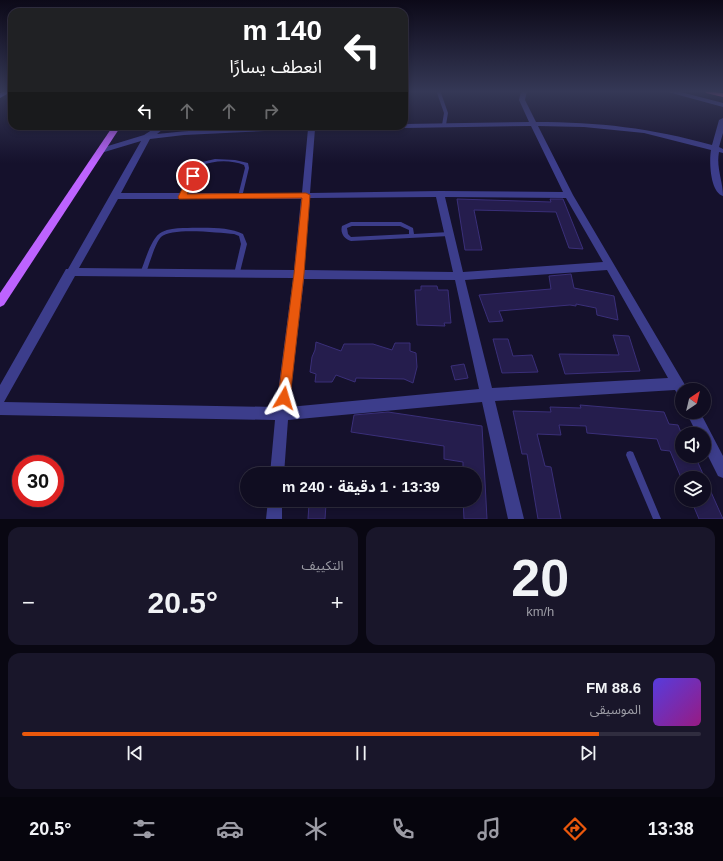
<!DOCTYPE html>
<html lang="ar">
<meta charset="utf-8">
<style>
body{margin:0;font-family:Arial,"Noto Sans Arabic",sans-serif;background:#19162a;color:#f1f3f6;direction:rtl;height:100vh;display:flex;flex-direction:column;font-size:15px;white-space:nowrap}
*{box-sizing:border-box;margin:0}
p{font-size:13px;color:#9c9ca5}
.icon{flex:none;width:22px;height:22px;fill:none;stroke:currentColor;stroke-width:2;stroke-linecap:round;stroke-linejoin:round}
.map{position:relative;height:519px;overflow:hidden;direction:ltr}
.side{display:flex;flex-direction:column;gap:8px;padding:8px;background:#090712;flex:1}
.side>*{flex:none}
.guide{position:absolute;left:8px;top:8px;width:400px;height:122px;border-radius:12px;box-shadow:0 2px 6px #0003,0 0 0 1px #302d3f;direction:rtl;background:#202124;color:#fff;overflow:hidden}
.needle{width:26px;rotate:35deg}
.buttons{position:absolute;left:675px;top:383px;display:grid;gap:8px}
.buttons a{display:grid;place-items:center;width:36px;height:36px;border-radius:50%;background:#100d21;box-shadow:0 2px 6px #0003,0 0 0 1px #302d3f;font-size:20px}
.speed{position:absolute;left:12px;top:455px;display:flex;gap:8px;font-size:20px;font-weight:700;text-align:center}
.speed>*{display:grid;place-content:center;width:52px;height:52px;border-radius:50%;background:#100d21;box-shadow:0 2px 6px #0003,0 0 0 1px #302d3f;line-height:1}
.speed .limit{border:6px solid #d22;background:#fff;color:#111}
.pin{position:absolute;display:grid;place-items:center;width:34px;height:34px;color:#fff;margin:-17px;border:2px solid #fff;border-radius:50%;box-shadow:0 1px 4px #0007}
.me{position:absolute;width:44px;margin:-22px;rotate:7deg;stroke-linejoin:round;filter:drop-shadow(0 0 3px #0008)}
.turn{display:flex;align-items:center;gap:14px;height:84px;padding:0 20px;font-size:18px}
.turn .icon{width:52px;height:52px;stroke-width:2.5}
.turn b{display:block;font-size:28px;line-height:34px}
.lanes{display:flex;align-items:center;height:38px;padding:0 20px;background:#0003;justify-content:center;gap:20px;direction:ltr}
.lanes .off{opacity:.35}
.big{font-size:30px;font-weight:700;line-height:1.1}
.side .card{flex:1;display:flex;flex-direction:column;justify-content:center;gap:6px;min-width:0;padding:0 14px;border-radius:12px;background:#19162a}
.side .dial{align-items:center;gap:0}
.dial b{font-size:52px;line-height:1}
.song{display:flex;align-items:center;gap:12px}
.cover{width:48px;height:48px;border-radius:6px;background:linear-gradient(135deg,hsl(250 70% 55%),hsl(310 70% 35%))}
.played{height:4px;border-radius:2px;background:linear-gradient(90deg,#ea580c 85%,#302d3f 85%)}
.keys{display:flex;justify-content:space-around;direction:ltr}
.heat{display:flex;justify-content:space-between;align-items:center;font-size:22px;direction:ltr}
.side .tiles{flex:1;display:grid;gap:8px;grid-template-columns:1fr 1fr}
.card:last-child{grid-column:span 2}
.trip{position:absolute;left:240px;top:467px;width:242px;height:40px;border-radius:20px;background:#100d21;box-shadow:0 2px 6px #0003,0 0 0 1px #302d3f;font-weight:700;line-height:40px;text-align:center;direction:rtl}
.tabs{display:flex;height:64px;justify-content:space-around;align-items:center;background:#06050d;color:#9c9ca5}
.tabs .icon{width:28px;height:28px}
.tabs .current{color:#ea580c}
.tabs b{font-size:18px;color:#f1f3f6}
.map>svg:first-child{display:block}
.building{fill:#251d4d;stroke:#3a2f79}
.lines{fill:none;stroke-linecap:round;stroke-linejoin:round}
.lane{fill:#3c3d8b;fill-rule:evenodd}
.street{fill:#3c3d8b;fill-rule:evenodd}
.secondary{fill:#7377ff;fill-rule:evenodd}
.primary{fill:#bd63ff;fill-rule:evenodd}
.highway{fill:#ff57b0;fill-rule:evenodd}
.route{fill:#ea580c;stroke:#983908}
</style>
<div class="map">
<svg width="723" height="519" viewBox="0 0 723 519">
<rect width="100%" height="100%" fill="#15112c"/>
<path class="building" d="M457 199 551 202 550 199H563L583 249 569 248 556 212 474 210 482 250H465Z
M571 274 574 288 614 296 618 320 597 315 596 308 576 304V306L570 305 499 311 503 321 489 322 479 295 551 289 549 276Z
M421 286H437L438 290H448L451 323H444L445 326 417 325 415 290H421Z
M613 335 629 336 640 371 565 374 559 354 619 355Z
M493 339H508L513 356 532 355 538 372 502 373Z
M316 342 341 351 344 344H373L392 350 395 343H410V351L416 353 417 367 413 383 404 379 356 378 355 382 336 375 332 382H315L316 374 310 372 312 357 315 350Z
M464 364 468 378 455 380 451 366Z
M580 405 664 412 669 424 678 425 682 435V456H695L723 519H699L691 500H704V478H682V480L670 451 661 450 657 439 587 433 586 426 559 425 561 435 537 434 545 466 551 467 561 519H538L527 454H522L513 411 551 412 550 407 581 408Z
M388 412 482 426 487 519H464L463 500H475V474H463V462L444 459V446L351 432 354 415Z
M309 504H326L325 519H308Z"/>
<g class="lines">
<path class="lane" d="M438 91H442L441 93 448 113 446 125 444 126 442 125 444 113 437 93Z
M215 159 235 160 248 163 249 168 242 197H238V196L245 168 244 165C231 160 214 160 201 166L184 198H180V197L197 164 202 162Z
M351 222H401L413 228 414 234 449 232 452 234 449 236 351 241C344 239 340 233 342 226ZM352 226H400L409 230V234L351 237 348 234 347 228Z
M183 228C200 228 228 226 243 234L247 244 239 276H235L234 274 241 244 239 236 234 234C219 233 172 227 161 237 155 243 149 266 145 275H141L140 273C145 262 151 237 162 232 168 229 176 228 183 228Z
M630 451 633 452 661 519H653L626 455 627 452Z"/>
<path class="street" d="M521 91H527L525 100 536 122C599 122 651 128 712 145L719 120 723 118V133L719 147 723 149V153L719 152C716 168 723 181 723 196 710 192 709 161 711 150L644 133 584 127 538 126 573 195 688 390H682V397L678 395 675 390 495 401 524 519H508L482 402 288 420 284 474H270L275 420 0 415V385L66 269H68L141 141 101 153 97 151 98 149 144 135 158 126H167L157 134C237 125 318 126 399 126L395 128 315 129 310 193 440 191 563 192 531 126 404 128 400 126H404V124L529 122 519 100ZM308 129 302 193H121L150 139 184 135ZM436 197 453 272 304 270 310 198ZM445 197 566 198 603 262 463 272ZM118 199H301L294 270 79 268ZM607 270 668 378 492 388 465 280ZM75 276 293 278 276 407 4 402ZM304 279 455 280 479 389 289 407Z
M667 91H677L723 103V107L668 92Z
M686 412H700L723 456V478L718 476 704 448V434H697Z
M268 500H282V519H266Z"/>
<path class="secondary" d="M4 91H12L0 98V93Z"/>
<path class="primary" d="M113 126H121L4 305 0 307V293Z"/>
<path class="highway" d="M705 91 723 93V97L706 93Z"/>
</g>
<linearGradient id="sky" x2="0" y2="1"><stop stop-color="#0c0918"/><stop offset="0.56" stop-color="#353856"/><stop offset="1" stop-color="#353856" stop-opacity="0"/></linearGradient>
<rect width="723" height="163" fill="url(#sky)"/>
<path class="route" d="M193 173 197 176 187 194 306 193 310 195 304 274 290 398 288 402 284 404 280 402 278 398 294 274 302 198 179 199 178 197 190 174Z"/>
</svg>
<div class="buttons">
<a><svg class="needle" viewBox="-14 -14 28 28"><path d="M0-13l5 13h-10z" fill="#e53935"/><path d="M0 13l5-13h-10z" fill="#9c9ca5"/></svg></a>
<a><svg class="icon" aria-label="sound" viewBox="0 0 24 24"><path d="M4 9h4l5-4v14l-5-4H4zM17 9q2 3 0 6"/></svg></a>
<a><svg class="icon" aria-label="layers" viewBox="0 0 24 24"><path d="M12 4l9 5-9 5-9-5zM3 14l9 5 9-5"/></svg></a>
</div>
<div class="speed"><div class="limit">30</div></div>
<div class="pin" style="left:193px;top:176px;background:#d93025"><svg class="icon" aria-label="arrive" viewBox="0 0 24 24"><path d="M6 21V4h12l-3 4 3 4H6"/></svg></div>
<svg class="me" style="left:284px;top:398px" viewBox="-20 -20 40 40"><path d="M0-17L14 15 0 8-14 15z" fill="#ea580c" stroke="#fff" stroke-width="4"/></svg>
<div class="trip">13:39 · 1 دقيقة · 240 m</div>
<div class="guide">
<div class="turn"><svg class="icon" aria-label="left" viewBox="0 0 24 24"><path d="M17 20v-9H6M10 6l-5 5 5 5"/></svg><div><b>140 m</b>انعطف يسارًا</div></div>
<div class="lanes"><svg class="icon" aria-label="left" viewBox="0 0 24 24"><path d="M17 20v-9H6M10 6l-5 5 5 5"/></svg><svg class="icon off" aria-label="ahead" viewBox="0 0 24 24"><path d="M12 20V5M6 11l6-6 6 6"/></svg><svg class="icon off" aria-label="ahead" viewBox="0 0 24 24"><path d="M12 20V5M6 11l6-6 6 6"/></svg><svg class="icon off" aria-label="right" viewBox="0 0 24 24"><path d="M7 20v-9h11M14 6l5 5-5 5"/></svg></div>
</div>
</div>
<section class="side">
<div class="tiles">
<div class="card dial"><b>20</b><p>km/h</p></div>
<div class="card"><p>التكييف</p>
<div class="heat"><a>−</a><b class="big">20.5°</b><a>+</a></div>
</div>
<div class="card">
<div class="song"><i class="cover"></i><div><b>88.6 FM</b><p>الموسيقى</p></div></div>
<div class="played"></div>
<div class="keys"><svg class="icon" aria-label="previous" viewBox="0 0 24 24"><path d="M18 5L8 12l10 7zM5 5v14"/></svg><svg class="icon" aria-label="pause" viewBox="0 0 24 24"><path d="M8 5v14M16 5v14"/></svg><svg class="icon" aria-label="next" viewBox="0 0 24 24"><path d="M6 5l10 7-10 7zM19 5v14"/></svg></div>
</div>
</div>
</section>
<nav class="tabs">
<b>13:38</b>
<svg class="icon current" aria-label="directions" viewBox="0 0 24 24"><path d="M12 3l9 9-9 9-9-9zM9 14v-3h6M13 9l2 2-2 2"/></svg>
<svg class="icon" aria-label="music" viewBox="0 0 24 24"><path d="M9 18V5l10-2v13"/><circle cx="6" cy="18" r="3"/><circle cx="16" cy="16" r="3"/></svg>
<svg class="icon" aria-label="phone" viewBox="0 0 24 24"><path d="M5 4h4l2 5-3 2q2 4 5 5l2-3 5 2v4C11 20 4 13 5 4z"/></svg>
<svg class="icon" aria-label="climate" viewBox="0 0 24 24"><path d="M12 3v18M4 7l16 10M4 17L20 7"/></svg>
<svg class="icon" aria-label="car" viewBox="0 0 24 24"><path d="M5 17H2v-5l4-1 3-4h7l3 4 3 1v5h-3M9 17h6M6 11h13"/><circle cx="7" cy="17" r="2"/><circle cx="17" cy="17" r="2"/></svg>
<svg class="icon" aria-label="filters" viewBox="0 0 24 24"><path d="M4 7h16M4 17h16"/><circle cx="9" cy="7" r="2"/><circle cx="15" cy="17" r="2"/></svg>
<b>20.5°</b>
</nav>
